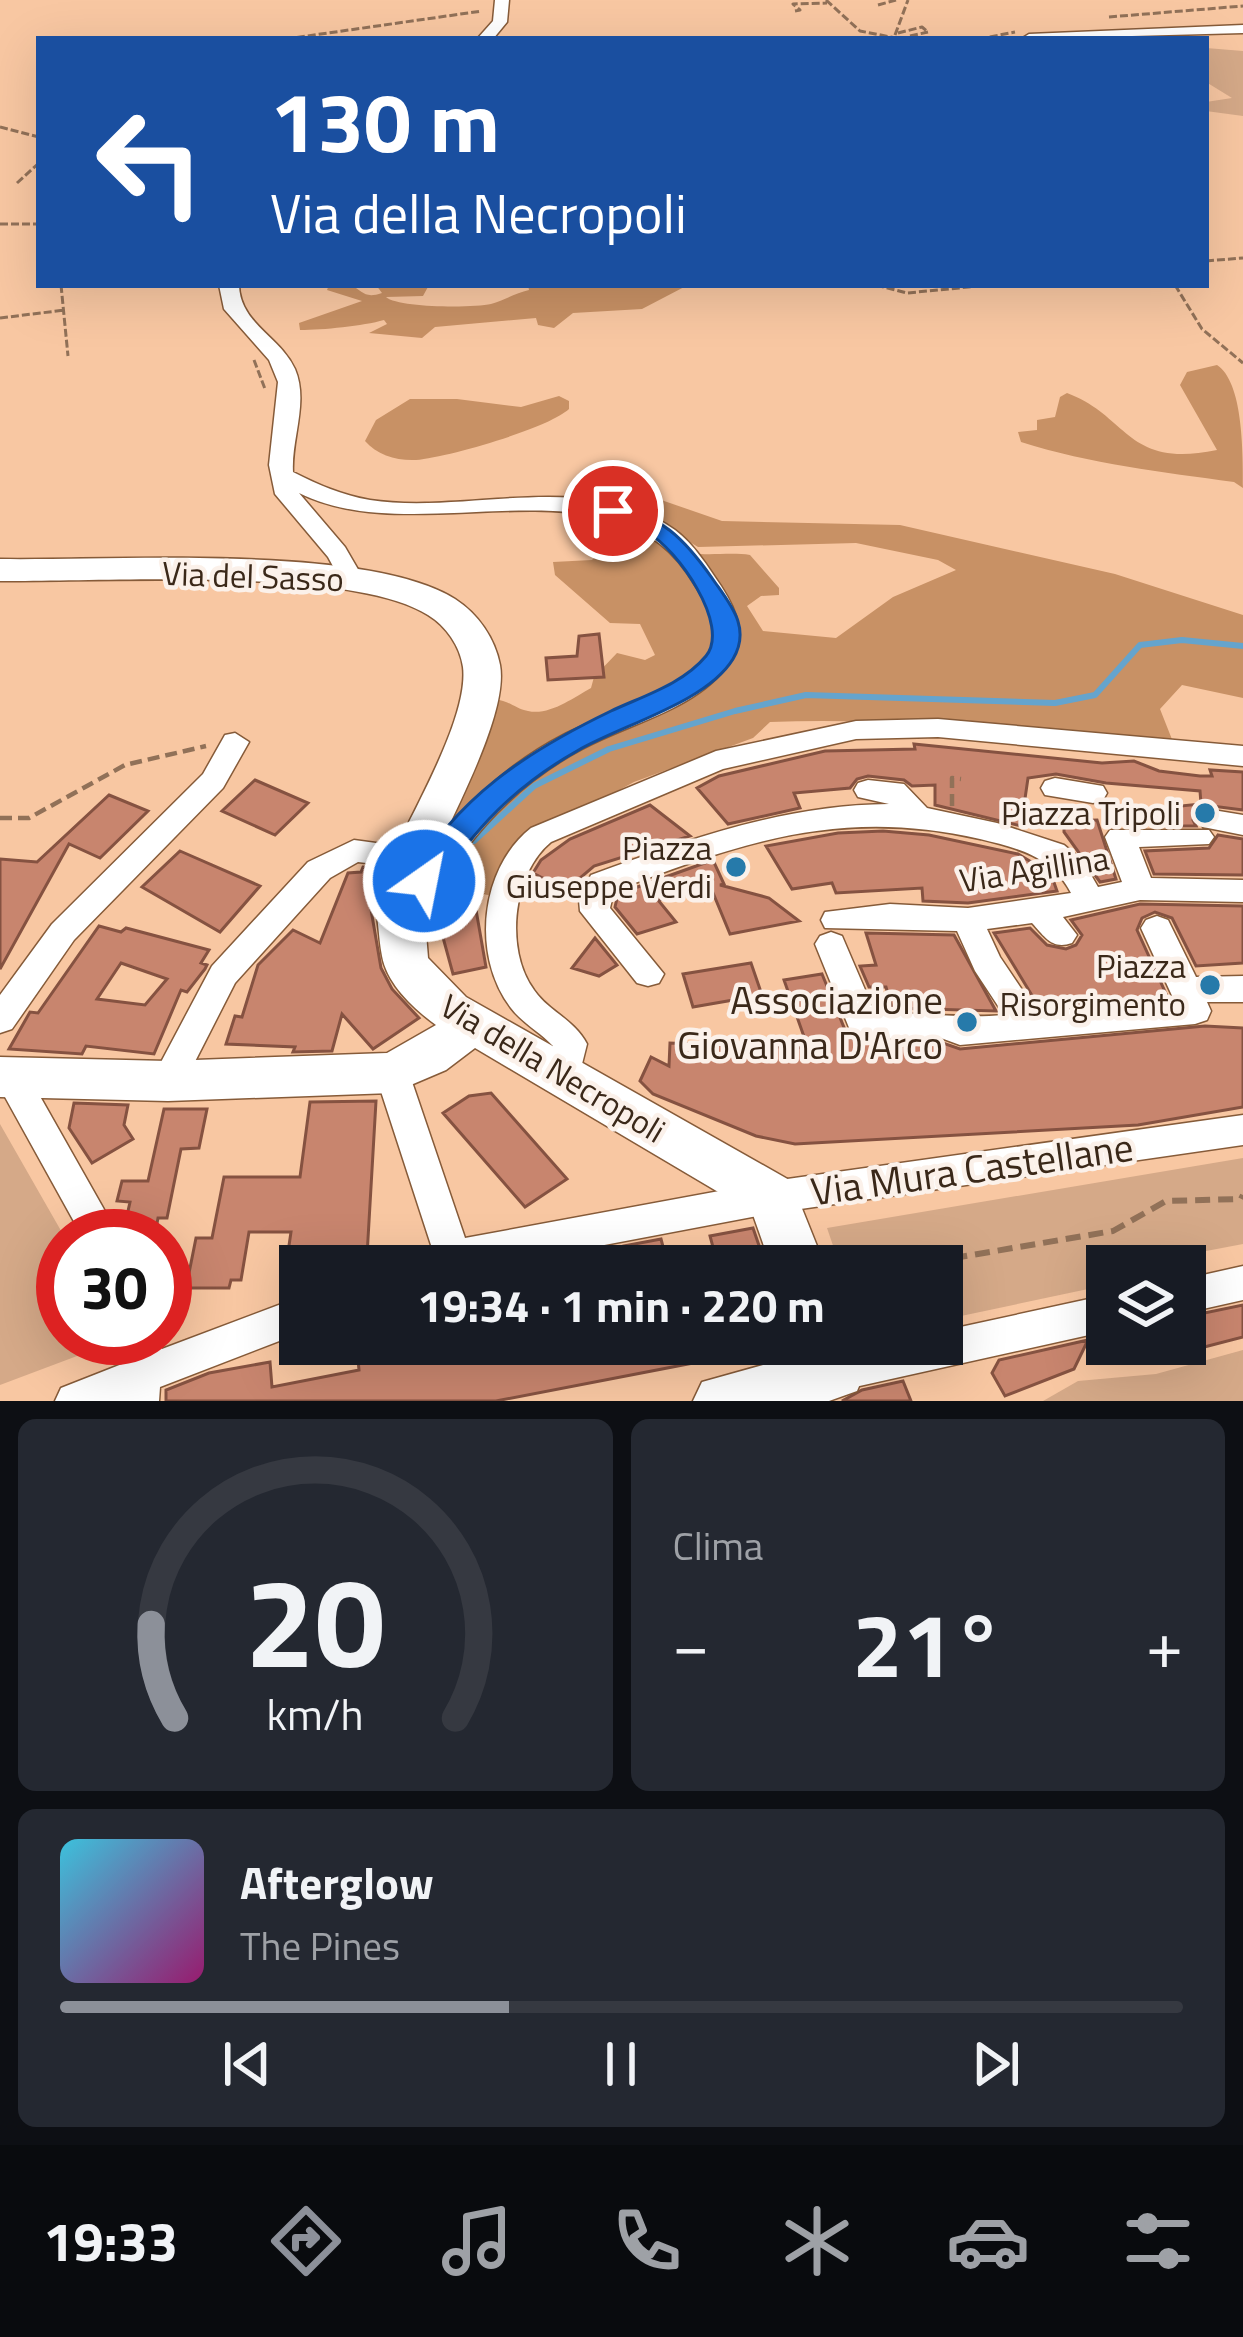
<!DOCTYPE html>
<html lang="it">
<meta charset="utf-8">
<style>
body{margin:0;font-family:"Titillium Web",sans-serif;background:#242831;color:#f1f3f6;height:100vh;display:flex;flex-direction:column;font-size:45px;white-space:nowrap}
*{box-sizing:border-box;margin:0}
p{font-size:39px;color:#9ea1a6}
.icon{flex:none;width:66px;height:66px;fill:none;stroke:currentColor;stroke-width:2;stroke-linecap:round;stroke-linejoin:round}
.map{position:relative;height:1401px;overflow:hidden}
.details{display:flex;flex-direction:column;gap:18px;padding:18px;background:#0d0f14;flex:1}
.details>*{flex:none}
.hud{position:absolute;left:36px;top:36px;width:1173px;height:252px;border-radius:0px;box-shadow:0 12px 48px #0002;background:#1a4fa0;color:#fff;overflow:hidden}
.controls{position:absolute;left:1086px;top:1245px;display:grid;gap:24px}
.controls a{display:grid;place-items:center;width:120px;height:120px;border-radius:0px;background:#171b24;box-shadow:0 12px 48px #0002;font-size:60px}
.speed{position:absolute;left:36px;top:1209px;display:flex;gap:24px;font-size:60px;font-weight:700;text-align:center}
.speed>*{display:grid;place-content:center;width:156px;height:156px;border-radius:50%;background:#171b24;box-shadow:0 12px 48px #0002;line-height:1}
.speed .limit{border:18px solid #d22;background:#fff;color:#111}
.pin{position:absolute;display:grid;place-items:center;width:102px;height:102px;color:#fff;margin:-51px;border:6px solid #fff;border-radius:50%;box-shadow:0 3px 12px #0007}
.me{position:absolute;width:132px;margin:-66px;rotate:33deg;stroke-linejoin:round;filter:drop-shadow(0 0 9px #0008)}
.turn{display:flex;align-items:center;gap:42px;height:252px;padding:0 36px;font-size:54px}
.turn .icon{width:156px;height:156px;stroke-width:2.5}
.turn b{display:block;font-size:84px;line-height:102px}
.big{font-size:90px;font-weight:700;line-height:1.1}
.details .card{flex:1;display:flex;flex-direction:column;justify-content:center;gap:18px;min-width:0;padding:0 42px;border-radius:18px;background:#242831}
.details .dial{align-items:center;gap:0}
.dial svg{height:312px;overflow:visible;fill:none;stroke:#363941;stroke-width:7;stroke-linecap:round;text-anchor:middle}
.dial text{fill:#f1f3f6;stroke:none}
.song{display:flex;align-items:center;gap:36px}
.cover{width:144px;height:144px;border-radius:18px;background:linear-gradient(135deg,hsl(190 70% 55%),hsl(320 70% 35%))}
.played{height:12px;border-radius:6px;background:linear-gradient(90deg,#8c9099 40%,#363941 40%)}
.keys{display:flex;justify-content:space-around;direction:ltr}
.heat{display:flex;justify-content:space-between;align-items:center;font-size:66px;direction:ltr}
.details .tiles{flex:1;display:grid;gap:18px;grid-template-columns:1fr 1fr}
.card:last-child{grid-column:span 2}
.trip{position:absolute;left:279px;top:1245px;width:684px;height:120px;border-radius:0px;background:#171b24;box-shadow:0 12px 48px #0002;font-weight:700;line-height:120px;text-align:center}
.dock{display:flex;height:192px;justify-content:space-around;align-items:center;background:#090b0e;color:#9ea1a6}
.dock .icon{width:84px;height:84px}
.dock .selected{color:#8c9099}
.dock b{font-size:54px;color:#f1f3f6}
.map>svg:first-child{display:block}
.green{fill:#d5a988}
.forest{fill:#c89165}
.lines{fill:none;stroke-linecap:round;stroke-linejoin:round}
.stream{stroke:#65a4cd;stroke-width:6}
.building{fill:#c8856e;stroke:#855241;stroke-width:3;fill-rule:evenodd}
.street-casing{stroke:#865b39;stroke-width:3}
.secondary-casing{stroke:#865b39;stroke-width:3}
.path-far2{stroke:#917158;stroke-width:3;stroke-dasharray:8 3;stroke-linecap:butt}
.path-far1{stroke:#917158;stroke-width:4.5;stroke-dasharray:12 6;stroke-linecap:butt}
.path{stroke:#917158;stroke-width:6;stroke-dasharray:15 8;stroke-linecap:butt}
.street{fill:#fff;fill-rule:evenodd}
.secondary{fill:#fff;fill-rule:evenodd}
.route{fill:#1a73e8;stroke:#114b97;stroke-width:3}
.poi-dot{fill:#267aaa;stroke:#fbf1ea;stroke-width:4.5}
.labels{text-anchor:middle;stroke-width:9;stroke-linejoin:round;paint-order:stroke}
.street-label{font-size:33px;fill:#3a2819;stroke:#fbf1ea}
.poi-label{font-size:33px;fill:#3a2819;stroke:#fbf1ea;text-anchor:end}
.near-poi-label{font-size:39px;fill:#3a2819;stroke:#fbf1ea;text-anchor:end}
.near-street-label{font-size:39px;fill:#3a2819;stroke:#fbf1ea}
</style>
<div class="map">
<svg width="1243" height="1401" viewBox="0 0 1243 1401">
<rect width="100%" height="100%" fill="#f8c7a2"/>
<path class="green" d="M1206 48 1243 51V116L1206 111V102L1232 98 1206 82Z
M0 1124 64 1236 63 1338H114L101 1356 93 1350 0 1385Z
M1243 1158V1244L1201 1252 1185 1268 1107 1266V1285L942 1320V1266H840L827 1228Z
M1243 1350V1401H1043L1078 1381 1156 1374Z"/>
<path class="forest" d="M329 285H351C363 291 364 299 382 293L376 285H429L423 296 386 297C398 308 473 308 491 304 504 300 516 293 529 290L528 285H688L642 309 573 313 554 328 538 325 536 318 435 327 422 338 369 333 387 324 384 320C363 326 323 330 300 330L299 323 362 301 327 290Z
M1217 365C1243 382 1243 450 1243 488L1234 482C1162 472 1091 464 1021 442L1018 432 1037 430V420L1055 417 1060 397 1067 393C1129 416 1126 469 1217 450L1180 385 1187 372Z
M559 396 569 401V409C547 429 448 457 416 460 397 461 377 455 365 441L376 420 410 399H457L521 407Z
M641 493 722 521 900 525 1115 574 1243 615V698L1182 685 1160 709 1175 747C1040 733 907 717 770 722L753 738 634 782 560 822 507 891 488 895 464 891 422 916 447 817 491 700C507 698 513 708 528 711 549 716 573 698 591 688L594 677 617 653 645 660 655 655 640 624 610 623 555 575 553 562 592 560C638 514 646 543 693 553 708 556 732 552 750 555L779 588V595L761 596 747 606 763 631 836 638 893 597 956 570 938 560 856 543 698 547 640 512 605 501 613 494Z"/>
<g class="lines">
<path class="stream" d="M474 841 534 786 609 749 735 711 806 695 1055 703 1095 695 1140 645 1182 640 1243 646"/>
</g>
<path class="building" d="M599 634 604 677 548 680 546 658 577 656 579 636Z
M914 744 1102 763 1134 761 1159 771 1200 776H1212L1210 770 1243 772V810L1212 806 1199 810 1193 820 1196 826H1153L1151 809 1201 804 1200 791 1106 783 1056 774 1028 778 1021 826 935 805V785L912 786 904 780 868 776 857 779 850 788 794 793 800 808 728 824 697 788 719 776 825 751 915 749Z
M255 780 308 803 275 835 222 811Z
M109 795 148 811 100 858 69 844 0 969V859L37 862Z
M650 805 690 836 594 866 566 890 533 873 541 860 570 839Z
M1097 820 1116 879 1100 882 1064 832V821Z
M883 831 929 835 1018 854 1051 874 1057 891 968 903 923 901 922 888 836 893 832 883 792 889 766 846 838 833Z
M1218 835 1243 839V875L1154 874 1145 851 1209 848Z
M180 851 260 886 220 932 142 887Z
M713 860 724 884 720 885 769 898 799 921 730 934 711 888 658 900 676 922 637 934 615 907 618 894Z
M363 867 380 869 369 898 381 968 392 989 419 1018 373 1049 342 1014 332 1051 293 1052 295 1047 226 1044 235 1016 242 1017 258 965 293 930 320 943 348 873 361 872Z
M475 904 486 967 453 974 436 912Z
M1140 904 1243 906V963L1196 966 1172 918 1155 912 1142 918 1137 930 1167 996 1039 1007 994 933 1030 928 1047 945 1066 949 1076 945 1082 935 1071 920Z
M99 926 121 932 126 928 209 950 201 963 207 965 205 969 187 992 181 990 154 1054 86 1046 82 1054 9 1049 30 1012 38 1013ZM121 963 167 979 145 1005 97 999Z
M866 933 954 935 996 1011 892 1008 886 987H869L860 966 876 965Z
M595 938 617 965 599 976 572 968Z
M751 963 762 995 693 1007 683 974Z
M822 974 848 1037 864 1043 940 1042 960 1049 1205 1026 1243 1028V1107L1138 1125 795 1144 756 1136 653 1094 640 1081 651 1057 669 1066 670 1043 808 1048 784 980Z
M491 1093 567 1179 525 1207 443 1113 469 1096Z
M376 1101 367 1256H345V1262L324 1266H286L291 1232H249L241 1280H231L229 1288H186L196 1238H212L224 1177H300L310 1102Z
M74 1103 128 1105 124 1125 133 1139 92 1163 69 1128Z
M164 1109H207L199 1148 181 1149 167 1218H158L156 1229H124L130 1202 117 1201 122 1181H148Z
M753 1228 766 1266H718L710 1236Z
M661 1239 668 1266H629L624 1246Z
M1243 1305V1337L1185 1352V1317Z
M1088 1340 1074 1369 1005 1396 992 1373 999 1360Z
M378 1344H688L693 1363 496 1401H166V1390L209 1373 270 1362 272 1387 359 1370 357 1348Z
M903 1381 911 1401H842L862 1390Z"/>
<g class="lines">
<defs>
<path id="street" d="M495 0H509L507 22 493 39H477L493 21Z
M1243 25V33L1021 39 1029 34Z
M219 285H239C240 324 280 336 295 369 309 402 291 439 293 472 319 485 341 495 370 500 468 515 587 468 675 530 694 544 708 567 721 586 737 611 747 635 730 662 699 709 629 723 582 749 505 790 457 852 416 926L405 930 394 926 390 918C432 841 484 776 563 735 603 714 682 694 707 657 726 628 703 597 687 573 607 455 415 552 299 493L345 547 363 578 360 583H342L328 557 275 494 269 465 278 382 269 360 224 309Z
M938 719 1243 746V766L938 737 856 739 723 769 551 842C513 873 504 949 534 990 549 1012 574 1019 587 1044L576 1088 564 1092 552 1088 547 1078 553 1046C540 1032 522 1023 511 1008 471 956 480 868 531 828L716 751 856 721Z
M235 733 249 742 223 788 74 940 12 1029 0 1033V995L52 924 203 774 225 735Z
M1055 778 1103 786 1107 793 1103 800 1093 803 1045 795 1041 788 1045 781Z
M868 780 904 784 927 808 997 823 1064 845 1083 861 1098 887 1122 882 1105 837 1110 830H1209L1214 837 1209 844 1139 847 1151 878 1243 880V902L1140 900 1063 917 1077 935 1072 943C1052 950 1045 937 1032 923L987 929 1000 957 1037 1012 1174 1000 1141 928 1146 920 1157 916 1168 920 1196 977 1243 976V1002H1207L1211 1011 1207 1020 1195 1024 960 1045 941 1038 864 1039 852 1035 815 944 820 936 831 932 842 936 875 1013C919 1012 961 1019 1004 1015L975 971 957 931 825 928 821 920 825 912 890 904 968 908 1071 893C1052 856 1017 848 980 839 842 807 742 842 614 891L610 908 664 974 659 983 648 986 637 983 580 911 579 900 591 875C690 839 783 805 889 804L858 797 854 790 858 783Z
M1213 810 1243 815V835L1203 827 1198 820 1203 813Z
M354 840 420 849 424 857 420 865 409 868 358 862 330 878 235 983 180 1091 168 1095 156 1091 151 1081 212 966 308 862Z
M392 1059 404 1063 409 1073 465 1238 773 1181 1243 1115V1145L773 1213 493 1266H411L417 1254 432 1248 375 1073 380 1063Z
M12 1064 24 1068 119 1236H82L0 1088V1068Z
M1243 1266V1300L1185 1313V1279Z
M1107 1295V1331L837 1391 823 1385 817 1372 823 1359C862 1344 901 1344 942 1344V1331Z
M300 1297V1333L160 1387 159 1401H55L61 1388 122 1364 125 1338H163L162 1349Z"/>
<path id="secondary" d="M0 559C110 561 366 543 455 599 478 614 495 638 500 665 510 720 437 841 417 897L425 921 428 958 466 997 791 1181 825 1266H771L752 1212 475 1048 446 1070 392 1093 168 1101 0 1097V1057L168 1061 387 1053 436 1025C414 1009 387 984 382 956 378 935 379 917 373 897 395 840 470 724 463 667 460 646 446 626 428 615 352 566 99 582 0 581Z
M799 1344H855L865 1372 857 1391 829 1401H693L702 1382 802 1354Z"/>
</defs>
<use href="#street" class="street-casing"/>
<use href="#secondary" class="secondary-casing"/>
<path class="path-far2" d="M826 0 860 31 901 39
M878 5 896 0
M795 11 800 10 793 4 827 3
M1109 17 1243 6
M898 33 922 27 928 32
M895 35 908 0
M910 36 928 32
M286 39 482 11
M979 39 1015 32
M0 127 39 137
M17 183 39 163
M0 224H39
M1206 261 1243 258
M61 285 68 356
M876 285 907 293 990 285
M1175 285 1202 329 1243 363
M0 318 65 310
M254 360 265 389"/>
<path class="path-far1" d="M952 806V778L961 779
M0 818H29L125 765 206 746"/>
<path class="path" d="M907 1266 1113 1231 1166 1201 1241 1199 1243 1195"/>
<use href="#street" class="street"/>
<use href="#secondary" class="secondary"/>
</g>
<path class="route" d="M613 504C661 516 684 538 712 578 729 603 752 627 733 659 706 703 621 725 577 751 515 786 474 829 435 889H414L409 881C457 797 526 752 611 711 643 696 683 684 706 656 731 625 677 549 648 533 635 526 618 522 604 516L601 511Z"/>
<g class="poi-dot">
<circle cx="1205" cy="813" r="12"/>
<circle cx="736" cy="867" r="12"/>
<circle cx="1210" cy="985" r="12"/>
<circle cx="967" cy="1022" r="12"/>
</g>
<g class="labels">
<g class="street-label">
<text transform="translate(253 576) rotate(2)" y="12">Via del Sasso</text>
<text transform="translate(1034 869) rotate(-9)" y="12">Via Agillina</text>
<text transform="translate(553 1068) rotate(31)" y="12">Via della Necropoli</text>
</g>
<g class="poi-label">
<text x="1181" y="825">Piazza Tripoli</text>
<text x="712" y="860">Piazza<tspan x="712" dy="38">Giuseppe Verdi</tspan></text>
<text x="1186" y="978">Piazza<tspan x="1186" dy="38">Risorgimento</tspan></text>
</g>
<g class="near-poi-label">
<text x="943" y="1014">Associazione<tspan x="943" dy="45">Giovanna D'Arco</tspan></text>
</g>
<g class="near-street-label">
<text transform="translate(972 1169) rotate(-8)" y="14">Via Mura Castellane</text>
</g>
</g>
</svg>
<div class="controls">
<a><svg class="icon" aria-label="layers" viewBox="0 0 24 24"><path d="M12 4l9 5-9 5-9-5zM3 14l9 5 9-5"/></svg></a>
</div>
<div class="speed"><div class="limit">30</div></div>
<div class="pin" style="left:613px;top:511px;background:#d93025"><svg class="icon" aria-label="arrive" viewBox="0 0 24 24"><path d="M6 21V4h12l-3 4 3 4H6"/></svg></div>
<svg class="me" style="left:424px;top:881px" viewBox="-20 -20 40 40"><circle r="17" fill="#1a73e8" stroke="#fff" stroke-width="3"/><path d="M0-11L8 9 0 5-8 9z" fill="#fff"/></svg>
<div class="trip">19:34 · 1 min · 220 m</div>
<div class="hud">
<div class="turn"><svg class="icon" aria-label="left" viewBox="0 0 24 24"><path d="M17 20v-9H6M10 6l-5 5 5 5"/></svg><div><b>130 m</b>Via della Necropoli</div></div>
</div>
</div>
<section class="details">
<div class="tiles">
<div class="card dial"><svg viewBox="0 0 100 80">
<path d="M14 69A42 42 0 1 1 86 69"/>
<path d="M14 69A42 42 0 0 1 8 45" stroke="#8c9099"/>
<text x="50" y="56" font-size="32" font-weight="700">20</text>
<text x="50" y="72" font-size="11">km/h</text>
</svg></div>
<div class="card"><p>Clima</p>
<div class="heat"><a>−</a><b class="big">21°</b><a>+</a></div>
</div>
<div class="card">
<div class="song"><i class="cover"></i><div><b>Afterglow</b><p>The Pines</p></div></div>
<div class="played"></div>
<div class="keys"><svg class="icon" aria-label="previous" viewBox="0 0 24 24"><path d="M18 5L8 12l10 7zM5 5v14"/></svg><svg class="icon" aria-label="pause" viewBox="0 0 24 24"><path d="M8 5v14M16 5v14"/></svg><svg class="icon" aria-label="next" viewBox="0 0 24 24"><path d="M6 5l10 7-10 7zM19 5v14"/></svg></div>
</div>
</div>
</section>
<nav class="dock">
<b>19:33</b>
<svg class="icon selected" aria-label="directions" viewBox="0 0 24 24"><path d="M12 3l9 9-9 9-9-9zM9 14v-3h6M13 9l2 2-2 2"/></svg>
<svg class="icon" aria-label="music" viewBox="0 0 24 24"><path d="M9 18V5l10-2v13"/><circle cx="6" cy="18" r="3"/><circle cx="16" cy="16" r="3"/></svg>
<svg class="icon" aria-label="phone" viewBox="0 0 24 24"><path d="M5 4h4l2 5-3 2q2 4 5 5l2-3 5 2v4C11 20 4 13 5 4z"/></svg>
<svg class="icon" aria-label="climate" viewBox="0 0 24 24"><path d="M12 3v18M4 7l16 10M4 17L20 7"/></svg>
<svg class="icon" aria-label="car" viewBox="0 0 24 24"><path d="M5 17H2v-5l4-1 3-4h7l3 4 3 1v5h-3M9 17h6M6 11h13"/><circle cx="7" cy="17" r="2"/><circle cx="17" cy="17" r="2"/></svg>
<svg class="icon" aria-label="filters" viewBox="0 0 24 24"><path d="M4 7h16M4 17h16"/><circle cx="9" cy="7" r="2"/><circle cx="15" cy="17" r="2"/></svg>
</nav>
